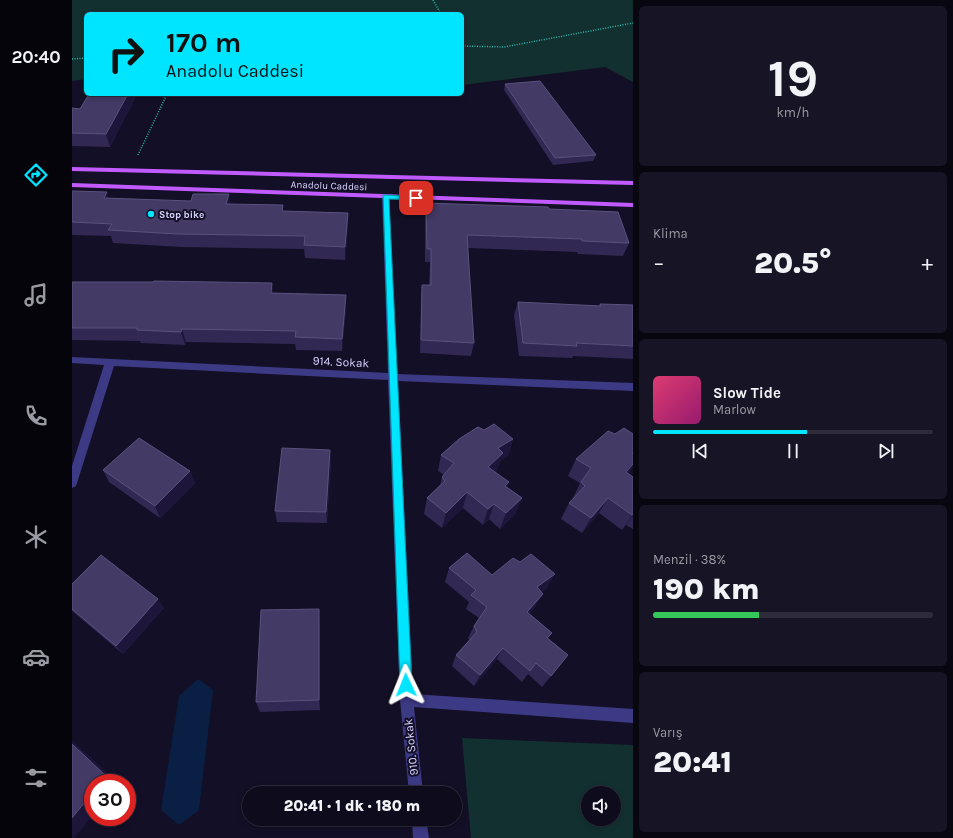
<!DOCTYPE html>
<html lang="tr">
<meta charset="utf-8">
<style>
body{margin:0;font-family:Karla,sans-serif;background:#171425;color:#f1f3f6;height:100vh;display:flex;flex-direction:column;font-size:15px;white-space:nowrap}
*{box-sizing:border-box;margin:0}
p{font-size:13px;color:#9b9ba3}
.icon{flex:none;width:22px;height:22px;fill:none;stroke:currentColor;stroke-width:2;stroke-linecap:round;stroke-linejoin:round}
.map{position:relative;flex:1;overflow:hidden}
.side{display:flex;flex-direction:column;gap:6px;padding:6px;background:#08060f;width:320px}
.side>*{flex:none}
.top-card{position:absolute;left:12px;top:12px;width:380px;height:84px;border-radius:6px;box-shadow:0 2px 6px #0003,0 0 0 1px #2e2b3b;background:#00e5ff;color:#111;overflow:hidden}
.fabs{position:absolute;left:509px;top:786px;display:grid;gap:8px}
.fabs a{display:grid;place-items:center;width:40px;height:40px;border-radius:50%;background:#0e0b1c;box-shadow:0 2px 6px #0003,0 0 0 1px #2e2b3b;font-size:20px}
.speed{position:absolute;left:12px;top:774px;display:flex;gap:8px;font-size:20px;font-weight:700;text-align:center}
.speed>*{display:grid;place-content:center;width:52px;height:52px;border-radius:50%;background:#0e0b1c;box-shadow:0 2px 6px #0003,0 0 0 1px #2e2b3b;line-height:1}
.speed .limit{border:6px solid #d22;background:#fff;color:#111}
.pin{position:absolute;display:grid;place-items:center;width:34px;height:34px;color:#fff;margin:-17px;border-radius:8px;box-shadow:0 2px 6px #0006}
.me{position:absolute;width:44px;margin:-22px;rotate:358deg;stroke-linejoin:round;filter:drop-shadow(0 0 3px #0008)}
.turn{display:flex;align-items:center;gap:14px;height:84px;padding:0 16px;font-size:18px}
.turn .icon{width:52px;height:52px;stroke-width:2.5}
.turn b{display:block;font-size:28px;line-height:34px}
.big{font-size:30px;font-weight:800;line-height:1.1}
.side .widget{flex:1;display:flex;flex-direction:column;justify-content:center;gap:6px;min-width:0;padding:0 14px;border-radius:6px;background:#171425}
.side .dial{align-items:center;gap:0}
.dial b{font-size:52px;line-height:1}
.song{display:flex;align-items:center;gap:12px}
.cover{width:48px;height:48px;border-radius:6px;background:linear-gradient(135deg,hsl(340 70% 55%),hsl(320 70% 35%))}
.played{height:4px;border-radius:2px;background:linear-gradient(90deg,#00e5ff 55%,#2e2b3b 55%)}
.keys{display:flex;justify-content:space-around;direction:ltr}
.heat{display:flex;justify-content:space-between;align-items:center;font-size:22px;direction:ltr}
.charge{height:6px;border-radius:3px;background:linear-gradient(90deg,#34c759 38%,#2e2b3b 0)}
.trip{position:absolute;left:170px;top:786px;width:220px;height:40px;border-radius:20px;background:#0e0b1c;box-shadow:0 2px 6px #0003,0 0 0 1px #2e2b3b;font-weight:800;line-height:40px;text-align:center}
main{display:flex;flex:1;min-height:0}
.menu{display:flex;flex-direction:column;width:72px;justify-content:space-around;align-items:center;background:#06040b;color:#9b9ba3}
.menu .icon{width:28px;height:28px}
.menu .selected{color:#00e5ff}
.menu b{font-size:18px;color:#f1f3f6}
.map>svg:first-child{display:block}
.green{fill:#12302f;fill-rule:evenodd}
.water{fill:#0a1f44}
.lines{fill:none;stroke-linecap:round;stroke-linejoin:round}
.path{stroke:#2fb8b0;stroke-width:1.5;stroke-dasharray:1 1.5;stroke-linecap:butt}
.minor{fill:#3d3a85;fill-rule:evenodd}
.major{fill:#c25bff;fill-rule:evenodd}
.wall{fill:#312854}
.shaded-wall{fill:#1d163a}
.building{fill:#433a66;stroke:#5a527e}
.route{fill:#00e5ff;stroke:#0095a6}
.poi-dot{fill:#00e5ff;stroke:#130f26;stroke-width:1.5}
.labels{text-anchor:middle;stroke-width:4;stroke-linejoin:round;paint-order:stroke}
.far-street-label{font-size:10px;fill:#d9d4ff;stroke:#130f26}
.far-poi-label{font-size:10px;font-weight:bold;fill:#d9d4ff;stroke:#130f26;text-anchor:start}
.street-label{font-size:12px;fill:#d9d4ff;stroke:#130f26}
</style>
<main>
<nav class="menu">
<b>20:40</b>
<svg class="icon selected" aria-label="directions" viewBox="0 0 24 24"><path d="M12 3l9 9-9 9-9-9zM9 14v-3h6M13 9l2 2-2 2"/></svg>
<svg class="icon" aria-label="music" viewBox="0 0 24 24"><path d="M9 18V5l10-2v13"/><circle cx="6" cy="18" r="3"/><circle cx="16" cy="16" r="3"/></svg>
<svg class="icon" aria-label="phone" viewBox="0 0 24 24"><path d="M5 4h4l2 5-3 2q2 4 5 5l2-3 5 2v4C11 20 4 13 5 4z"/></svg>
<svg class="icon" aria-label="climate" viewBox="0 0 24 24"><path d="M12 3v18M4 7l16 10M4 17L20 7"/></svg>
<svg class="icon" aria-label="car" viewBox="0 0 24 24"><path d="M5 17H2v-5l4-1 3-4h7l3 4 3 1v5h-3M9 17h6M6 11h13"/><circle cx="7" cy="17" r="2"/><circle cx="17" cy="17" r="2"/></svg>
<svg class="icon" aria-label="filters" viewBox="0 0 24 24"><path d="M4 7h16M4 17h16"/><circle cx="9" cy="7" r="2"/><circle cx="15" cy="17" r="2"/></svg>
</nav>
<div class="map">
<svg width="561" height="838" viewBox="0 0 561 838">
<rect width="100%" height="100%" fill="#130f26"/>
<path class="green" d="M0 0H561V82L533 67 390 85V14H14V79L0 81Z
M390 738 561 745V838H399ZM516 793H542V819H516Z"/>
<path class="water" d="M126 679 141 690 127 810 107 825 89 810 107 696Z"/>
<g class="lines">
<path class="path" d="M361 0 369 14
M390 46 432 47 561 23
M0 59 14 58
M66 155 95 94"/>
<path class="minor" d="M310 195H316L317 197 325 374 561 383V391L326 381 341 694 561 709V723L342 707 351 793H337L328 700 316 380 42 366 5 483 4 486 0 488V466L32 365 0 363V357L316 373Z
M340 819H354L357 838H341Z"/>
<path class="major" d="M0 167 561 181V185L0 171Z
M0 183 561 203V207L0 187Z"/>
</g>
<path class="wall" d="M433 84 524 155 521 161 481 165 432 90Z
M17 94H64V96L38 147 0 146V108L8 109Z
M0 191 37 198 158 204 212 211 276 213V226L273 260 233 258 232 249 110 247 41 243 39 236 0 235Z
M354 203 477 209 557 243 551 256 506 254 505 252 396 248 402 343 399 356 348 353 349 298 350 285H357L358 262H353V216Z
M0 282 201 293 274 295V308L270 351 224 350 223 344 114 342 113 345 69 343 68 341 0 340Z
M446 302 527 306 528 304 561 305V359L501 356 500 358 447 356 442 315Z
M412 430 441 439 436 456 429 460 425 470 423 472 435 487 450 498 443 514 428 529 417 519 411 525 391 508 370 528 352 514 355 498 368 485 370 477 372 475 366 471 369 455Z
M543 434H561V466L556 474 561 477V529L554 525 550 530 527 513 510 533 489 519 497 503 501 499V498L508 483 496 476 504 459Z
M259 461 255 523 205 522 203 511Z
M31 470 118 471 123 483 88 518 37 482Z
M377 568 420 575 475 588 469 592 463 607 457 614 480 633 476 638 496 655 470 687 456 674 450 682 425 659 402 686 380 666 384 655 397 640 396 638 402 626 407 618 394 609 397 602 373 582Z
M0 584 92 608 51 654 0 611Z
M248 622V710L188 712 184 702Z"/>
<path class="shaded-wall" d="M56 94H64V96L38 147 34 134Z
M35 192 39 204 32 198Z
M157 194 159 207 154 204Z
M276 213V226L273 260V247Z
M200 283 202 296 199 293Z
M274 295V308L270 351V339Z
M110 329 114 342 113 345 109 332Z
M441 439 436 456 429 460 425 470 411 483 416 467 426 448Z
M258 450 259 461 255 523 254 512Z
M561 464V466L556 474 554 472Z
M118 471 123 483 88 518 83 506Z
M437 482 431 498 433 486Z
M395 492 391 508 370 528 374 513Z
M450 498 443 514 428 529 434 513Z
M536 498 527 513 510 533 519 518Z
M422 504 417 519 411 525 416 509Z
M561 514V515L554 525 550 530Z
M483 574 475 588 457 601 465 587Z
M471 594 463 607 448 625 455 612Z
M86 599 92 608 51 654 44 646Z
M247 609 248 622V710L247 700Z
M431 648 425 659 402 686 408 675Z
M0 740 46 783H29L0 744Z
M21 792V815L2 838H0V818Z"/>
<path class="building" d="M468 81 524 155 483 158 433 84Z
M17 94H56L34 134 0 133V108L8 109Z
M0 191 35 192 32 198 119 201 121 194H157L154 204 211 205 210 211 276 213 273 247 232 245 233 236 106 234 36 230 40 224 0 222Z
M354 203 476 207 477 209 546 212 557 243 510 241V239L395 235 402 343 349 340 350 285H359V249H355Z
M82 281 200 283 199 293 274 295 270 339 223 337 224 331 110 329 109 332 65 330V328H0V282H81Z
M446 302 529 306 528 304 561 305V346L504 343 505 346 451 343Z
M422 424 441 439 426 448 431 453 416 467 437 482 433 486 450 498 434 513 422 504 416 509 395 492 374 513 355 498 373 481 370 477 382 463 369 455 387 439 406 427 412 430Z
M552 428 561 434V453H560L561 454V464L554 472 561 477V514L560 515 536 498 519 518 497 503 513 486 509 482 519 468 504 459 536 431 543 434Z
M67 438 118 471 83 506 31 470Z
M210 448 258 450 254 512 203 511Z
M395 553 420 575 441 558 448 562 459 554 483 574 465 587 471 594 455 612 480 633 475 638 496 655 479 676 464 663 458 671 431 648 408 675 384 655 405 632 402 626 415 607 399 595 404 590 377 568Z
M29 555 86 599 44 646 0 609V584Z
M247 609V700L184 702 189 610Z
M0 744 34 776 29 783H21V792L0 818Z"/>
<path class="route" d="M311 195 344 196 348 198 344 200 317 199 340 685 338 689 334 691 330 689 328 685Z"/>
<circle class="poi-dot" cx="79" cy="214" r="4"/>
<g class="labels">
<g class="far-street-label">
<text transform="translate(257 185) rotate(2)" y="4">Anadolu Caddesi</text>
</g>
<g class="far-poi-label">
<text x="87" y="218">Stop bike</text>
</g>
<g class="street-label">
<text transform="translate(269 362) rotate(3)" y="4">914. Sokak</text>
<text transform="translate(339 747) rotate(-96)" y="4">910. Sokak</text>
</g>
</g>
</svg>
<div class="fabs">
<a><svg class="icon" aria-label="sound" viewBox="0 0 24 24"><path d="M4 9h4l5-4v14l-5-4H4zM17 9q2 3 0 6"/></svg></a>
</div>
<div class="speed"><div class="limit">30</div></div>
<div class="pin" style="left:344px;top:198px;background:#d93025"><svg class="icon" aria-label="arrive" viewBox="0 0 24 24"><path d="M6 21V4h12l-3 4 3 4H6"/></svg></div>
<svg class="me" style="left:334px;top:685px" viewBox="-20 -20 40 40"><path d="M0-17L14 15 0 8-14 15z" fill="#00e5ff" stroke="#fff" stroke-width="4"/></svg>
<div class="trip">20:41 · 1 dk · 180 m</div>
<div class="top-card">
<div class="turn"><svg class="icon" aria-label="right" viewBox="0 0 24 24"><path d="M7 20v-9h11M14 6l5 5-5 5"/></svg><div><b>170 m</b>Anadolu Caddesi</div></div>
</div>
</div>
<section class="side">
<div class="widget dial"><b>19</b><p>km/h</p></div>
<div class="widget"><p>Klima</p>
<div class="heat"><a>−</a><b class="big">20.5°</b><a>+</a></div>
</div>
<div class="widget">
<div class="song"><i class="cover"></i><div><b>Slow Tide</b><p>Marlow</p></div></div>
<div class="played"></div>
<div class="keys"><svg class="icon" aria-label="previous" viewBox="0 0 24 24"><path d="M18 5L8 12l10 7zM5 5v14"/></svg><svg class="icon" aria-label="pause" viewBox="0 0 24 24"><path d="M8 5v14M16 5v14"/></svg><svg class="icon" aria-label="next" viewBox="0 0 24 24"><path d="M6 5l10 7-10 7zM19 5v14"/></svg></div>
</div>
<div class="widget"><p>Menzil · 38%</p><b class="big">190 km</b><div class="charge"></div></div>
<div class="widget"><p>Varış</p><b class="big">20:41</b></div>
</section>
</main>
